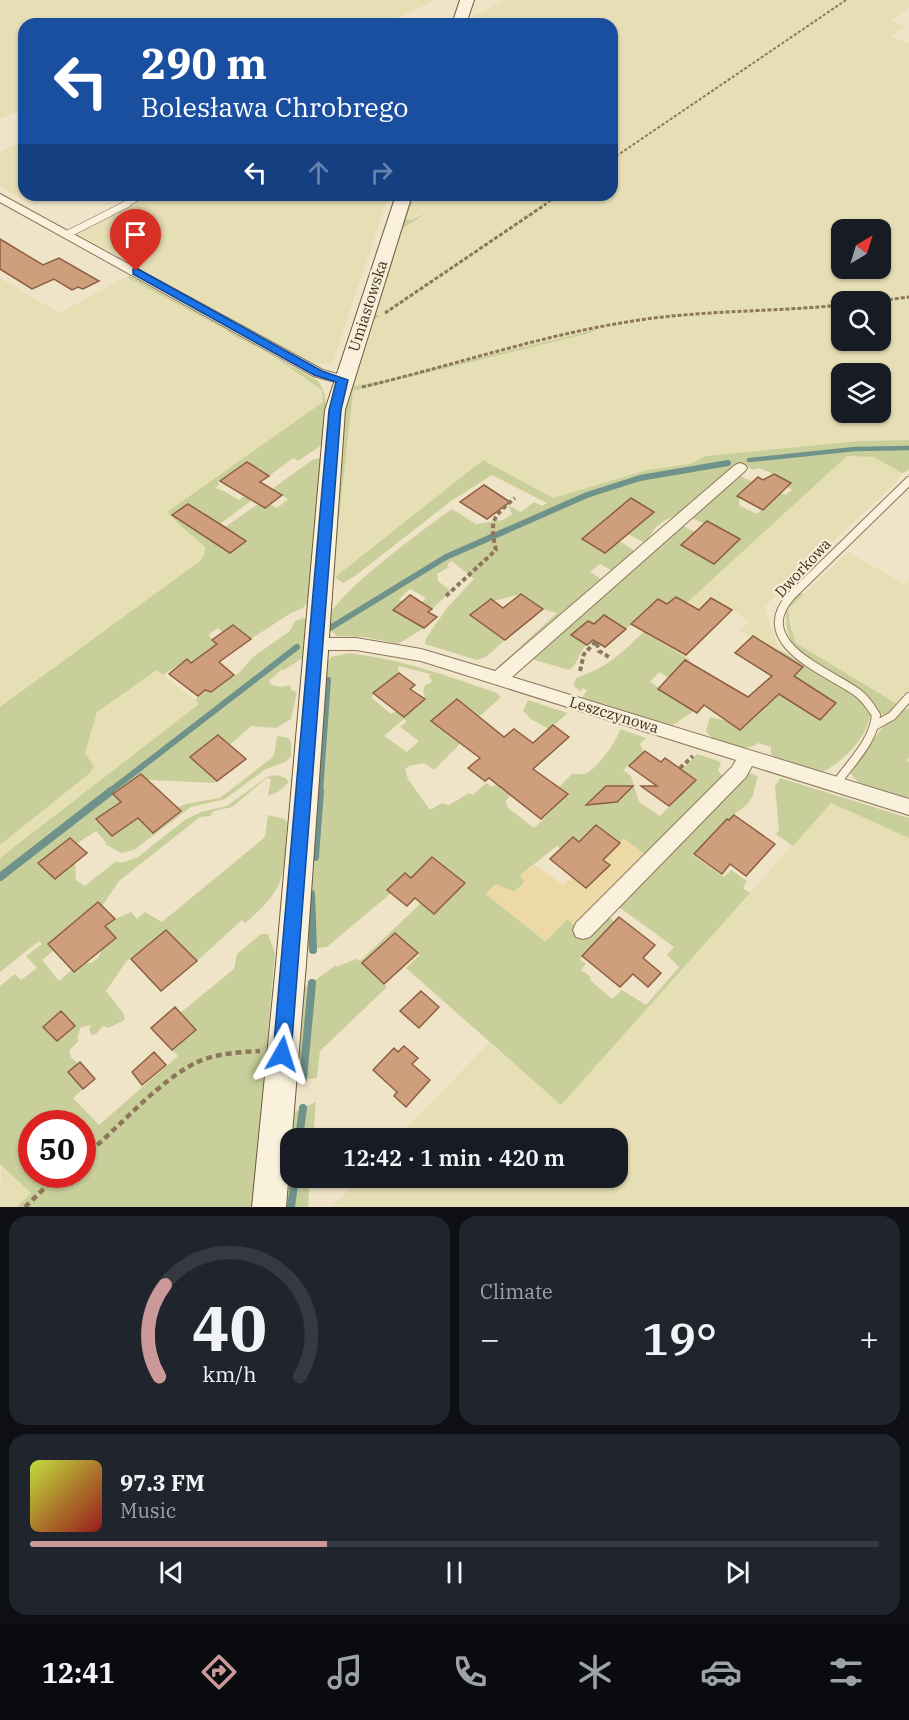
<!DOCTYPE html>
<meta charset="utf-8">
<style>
body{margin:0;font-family:"IBM Plex Serif",serif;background:#20242c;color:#f1f3f6;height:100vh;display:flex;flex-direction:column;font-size:22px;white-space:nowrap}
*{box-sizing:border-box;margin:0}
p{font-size:20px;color:#9ea1a6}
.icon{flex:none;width:33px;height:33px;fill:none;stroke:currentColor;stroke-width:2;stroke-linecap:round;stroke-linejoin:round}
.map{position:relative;height:1207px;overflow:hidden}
.details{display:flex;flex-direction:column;gap:9px;padding:9px;background:#0d0f14;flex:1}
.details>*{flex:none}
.top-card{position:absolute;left:18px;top:18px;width:600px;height:183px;border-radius:18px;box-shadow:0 2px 4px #0004;background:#1a4fa0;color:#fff;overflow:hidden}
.needle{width:39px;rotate:38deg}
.fabs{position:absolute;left:831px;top:219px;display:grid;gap:12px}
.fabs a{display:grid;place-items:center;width:60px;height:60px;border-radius:12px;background:#171b24;box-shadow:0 2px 4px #0004;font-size:30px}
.speed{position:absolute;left:18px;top:1110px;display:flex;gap:12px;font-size:30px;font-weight:700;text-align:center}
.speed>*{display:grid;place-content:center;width:78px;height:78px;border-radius:50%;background:#171b24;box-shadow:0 2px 4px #0004;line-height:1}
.speed .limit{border:9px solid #d22;background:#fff;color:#111}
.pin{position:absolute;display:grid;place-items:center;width:51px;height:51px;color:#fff;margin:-62px -26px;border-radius:50% 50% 50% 0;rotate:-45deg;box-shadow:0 0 6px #0007}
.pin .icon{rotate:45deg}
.me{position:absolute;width:66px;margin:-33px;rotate:6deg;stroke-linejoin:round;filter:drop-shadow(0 0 4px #0008)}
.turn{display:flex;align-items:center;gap:21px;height:126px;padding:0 24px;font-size:27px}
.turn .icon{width:78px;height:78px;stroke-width:2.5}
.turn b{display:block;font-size:42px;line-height:51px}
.lanes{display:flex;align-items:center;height:57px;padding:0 24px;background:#0003;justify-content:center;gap:30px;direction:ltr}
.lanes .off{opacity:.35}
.big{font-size:45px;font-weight:600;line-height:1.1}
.details .widget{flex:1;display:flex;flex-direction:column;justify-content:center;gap:9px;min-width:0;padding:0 21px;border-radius:18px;background:#20242c}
.details .dial{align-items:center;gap:0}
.dial svg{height:156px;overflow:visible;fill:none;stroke:#363941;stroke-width:7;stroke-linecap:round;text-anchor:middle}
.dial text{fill:#f1f3f6;stroke:none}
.song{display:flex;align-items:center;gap:18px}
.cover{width:72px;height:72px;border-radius:9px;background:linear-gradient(135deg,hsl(70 70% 55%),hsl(0 70% 35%))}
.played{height:6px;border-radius:3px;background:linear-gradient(90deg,#cc999b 35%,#363941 35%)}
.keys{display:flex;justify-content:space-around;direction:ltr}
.heat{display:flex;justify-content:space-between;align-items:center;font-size:33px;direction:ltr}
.details .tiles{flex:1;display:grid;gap:9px;grid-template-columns:1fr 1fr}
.widget:last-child{grid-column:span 2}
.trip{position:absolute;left:280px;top:1128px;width:348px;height:60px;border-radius:18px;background:#171b24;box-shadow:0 2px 4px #0004;font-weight:600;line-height:60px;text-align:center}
.tab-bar{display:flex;height:96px;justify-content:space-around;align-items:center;background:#090b0e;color:#9ea1a6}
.tab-bar .icon{width:42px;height:42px}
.tab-bar .active{color:#cc999b}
.tab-bar b{font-size:27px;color:#f1f3f6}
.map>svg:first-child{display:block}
.farmland{fill:#e6deb5;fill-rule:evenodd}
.green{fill:#c9cf9b;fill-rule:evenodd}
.sand{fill:#ecd9a5}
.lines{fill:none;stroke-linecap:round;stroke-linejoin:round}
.stream-far2{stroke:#6f938a;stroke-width:4.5}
.stream-far1{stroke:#6f938a;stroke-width:6}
.stream{stroke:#6f938a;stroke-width:8}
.building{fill:#cf9f7d;stroke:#8d5f41;stroke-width:1.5}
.service-far2-casing{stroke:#8d765c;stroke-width:6}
.service-far1-casing{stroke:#8d765c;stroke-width:8}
.service-casing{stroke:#8d765c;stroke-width:10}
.minor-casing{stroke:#8d765c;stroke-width:2}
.secondary-casing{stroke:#6f573f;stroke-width:2}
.path-far3{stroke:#8d765c;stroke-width:2;stroke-dasharray:3 2;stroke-linecap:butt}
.path-far2{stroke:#8d765c;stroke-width:3;stroke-dasharray:4 2;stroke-linecap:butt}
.path-far1{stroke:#8d765c;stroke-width:4;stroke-dasharray:4.5 3;stroke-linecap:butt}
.path{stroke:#8d765c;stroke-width:4.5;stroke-dasharray:6 4;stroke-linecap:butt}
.service-far2{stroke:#faf1dc;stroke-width:5}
.service-far1{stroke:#faf1dc;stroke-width:7}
.service{stroke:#faf1dc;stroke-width:8}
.minor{fill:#faf1dc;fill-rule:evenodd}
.secondary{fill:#faf1dc;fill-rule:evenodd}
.route{fill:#1a73e8;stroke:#114b97;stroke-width:1.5}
.labels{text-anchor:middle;stroke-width:4.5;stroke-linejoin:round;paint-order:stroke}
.street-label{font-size:15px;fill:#3d2e20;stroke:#f7eed8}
</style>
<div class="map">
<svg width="909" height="1207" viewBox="0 0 909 1207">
<rect width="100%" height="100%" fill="#f0e4c8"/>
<path class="farmland" d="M0 0H435L385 24H24V109L0 119Z
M505 0H909V8L891 21 906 26 891 37 909 43V440L861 441 724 456 718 455 690 464 647 470 553 498 483 460 332 579 353 391 590 333 597 329 383 381 353 386 403 227 425 214 411 220 406 219 415 195H612V24H471L473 16ZM842 230H880V268H842ZM842 302H880V340H842ZM842 374H880V412H842Z
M24 141 26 195 20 198 0 186V152Z
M149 195H389L332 364H314L76 233Z
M126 277 226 330 233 338 248 343 299 374 322 390 323 402 167 513 205 547 204 555 200 561 0 707V278L59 313Z
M847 455 874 457 902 473 898 480 764 607 781 653 740 631 750 621 711 598 700 609 687 602Z
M848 552 904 584 909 580V708L907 710 796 643 790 625 788 609Z
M157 670 199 704 0 858V845L90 773 94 766 85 753 97 712Z
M830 803 909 838V1207H331L360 1178H618V1138H397L489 1043 561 1105Z
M1 1163 31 1194 17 1207H0Z"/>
<path class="green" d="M409 195H415L406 219 411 220 427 213 403 228 376 314 380 316 372 321 353 386 383 381 598 329 590 333 353 391 337 537H334L347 395Z
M130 276 318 381C332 400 324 423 322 445L298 461 293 458 269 476 247 462 218 481 219 485 215 488 224 491 239 500 250 492 256 497 220 524 188 504 173 515 230 552 246 541 225 527 258 504 264 508 270 504 277 508 288 499 272 489 312 460 320 458 322 460 308 602 303 608 291 613 251 639 233 625 222 632 218 628 208 635 219 645 191 663 187 659 163 675 157 670 97 712 85 753 94 766 90 773 0 845V707L200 561 204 555 205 547 166 513 181 525 167 512 323 402 322 390C299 374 275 357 250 344 241 339 234 338 226 330L126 277Z
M909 440V470L902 473 874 457 847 456 681 608 676 610 658 599 626 629 604 615 594 624 587 621 572 634 587 645C578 652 579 664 569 670L531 659 682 525 695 532 682 546 715 563 740 539 708 521 705 524 692 518 740 476 753 482 739 500 740 506 757 514 781 493 786 495 792 490 787 486 790 483 769 472 758 468 752 470 748 466 731 469 679 514 665 520 656 527 645 543 628 534 654 512 631 499 582 539 605 553 619 541 635 551 612 571 600 564 590 572 603 580 501 668 498 667 557 613 543 609 521 594 494 601 491 599 470 615 505 640 486 657 477 660 425 644 426 638 447 608 474 579 452 561 447 564 449 567 437 574 438 581 451 591 432 609 422 602 426 598 410 589 399 599 403 602 394 610 424 628 398 644 365 637 336 636 326 624C329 597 427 527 452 509L476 524 503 520 512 514 508 505 521 512 534 502 542 506 547 503 492 475 451 501 355 576 343 583 335 577 483 460 553 498 647 470 690 464 706 456 861 441Z
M798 593 804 594 788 609 790 625 796 643 907 710 909 708V757L907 761 909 762V798C891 796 861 790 851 774 856 748 874 743 886 722 867 677 804 672 790 638 786 630 786 620 786 611Z
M303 618 309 620 304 657 284 670 282 669 269 681 271 685 281 687 290 685 291 690 297 692 291 719 276 728 251 726 230 745 218 735 190 757 217 781 215 783 148 780 141 774 113 794 153 832 180 812 177 808 185 804 220 798 274 756 277 736 288 738 291 742V756L285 762 266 769 225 799 191 807 134 850 121 853 105 844 106 842 96 831 76 844 69 838 38 863H75L76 880 85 886 115 862H124L138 857 186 819 201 812 227 806 267 777C274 774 280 775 287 779L288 783 278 792 268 796 271 779 267 778 232 807 214 811 210 816 200 817 119 881 102 906 98 902 73 922 74 924 54 950 42 960 59 981 72 970 74 972 85 963H91L98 958 102 950 116 938 105 926 115 919 131 912 137 919 145 912 162 922 265 837 268 815 285 819 287 823C284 875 287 888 245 923L242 920 197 961 159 936 126 962 106 991 123 1013 125 1020 108 1028 103 1026 96 1034 91 1035 89 1029 91 1025 81 1027 77 1038 79 1041 69 1050 71 1057 78 1064 69 1072 83 1089 73 1098 99 1125 178 1056 172 1050 196 1030 180 1013 234 969 237 954 261 934H268L275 953 252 1207H17L31 1193 0 1164V986L15 974 21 980 37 968 26 956 42 944 39 941 0 972V858L199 704 195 700 205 690 211 692 240 672 253 657 290 631 295 621ZM110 810 126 827 112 836 97 819ZM32 1124H82V1174H32Z
M652 624 656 627 647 634 690 660 669 678 659 672 650 682 694 711 671 726 582 698 587 690 582 688 581 692 573 685 576 678C612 666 625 649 652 624Z
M780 650 859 698 870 715C867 738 842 763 822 772L779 760 771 754V747L758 743C747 754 713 744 706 731L710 717 727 721 741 730 788 686 786 685 803 667 781 653Z
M349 653C404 660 445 675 497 693L501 697 480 716 456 699 431 720 461 743 434 770 424 763 409 766 405 769 408 779 430 810 442 803 449 805 469 793 473 795 486 783 493 787 508 774 505 785 501 789 510 795 506 801 507 807 534 828C546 817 556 806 567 795L559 787 572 774C576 774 582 775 587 773 596 769 619 739 620 729L646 738 640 744 644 752 623 770 631 776 639 802 660 816 696 780 682 770 697 754 721 762 718 771 723 776 646 855 624 839 620 843 596 825 579 842 573 837 561 849 557 846 520 875 525 882 514 892 486 894 545 941 567 919 609 917 615 922 582 955 580 960 586 964 581 970 591 977 590 980 612 999 622 990 646 1005 679 967 667 955 674 947 619 907 749 773 758 776 753 795 747 805 733 815 693 855 724 877 731 870 747 881 743 888 750 893 561 1105 406 968 420 955 395 933 362 963 387 987 320 1051 317 1078 294 1080 302 990 336 965V967L356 959 360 961 421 903 433 914 432 858 411 878 404 873 387 889 391 893 327 947 306 949 325 667 331 657ZM398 666 430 674 429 677 432 680 431 683 425 685 423 691 425 696 411 709 398 710 391 714 372 698 373 693 399 673ZM404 719 407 721 400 727 419 741 407 752 384 736Z
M528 700 568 713 549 729 531 719 523 711Z
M780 778 909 818V838L831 803 793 846 776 834 779 830 775 787Z
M316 1102 313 1138H291V1178H310L308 1207H285L291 1114Z"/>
<path class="sand" d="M624 839 646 855 654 871 589 939 567 919 546 941 485 894 496 884 515 892 525 882 520 875 534 865 563 885 572 877 586 888 609 865 603 860Z"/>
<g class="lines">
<path class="stream-far2" d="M749 460 855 449 909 448
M720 464 728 463"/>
<path class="stream-far1" d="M330 628 446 557 587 495 640 478 728 463
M109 792 297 647
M320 792 328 680"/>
<path class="stream" d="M315 857 320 791
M0 877 111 791
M311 894 313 950
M303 1079 312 983
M299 1138 303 1108
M291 1207 295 1178"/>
</g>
<path class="building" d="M0 239 43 265 59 258 99 281 83 289 78 287 72 290 54 279 32 289 0 269Z
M247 462 269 476 260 482 282 495 265 508 220 481Z
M774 474 791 483 763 510 737 496 758 477 763 480Z
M484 485 510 502 487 519 460 502Z
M631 498 654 512 605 553 582 539Z
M188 504 223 526 246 541 230 553 172 515Z
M707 521 740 539 714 564 681 545Z
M521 594 543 609 505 640 470 615 491 599 503 608Z
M410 595 432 609 428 612 437 617 424 628 393 610Z
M676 597 699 610 711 598 732 610 686 655 631 624 658 599 667 604Z
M604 615 626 629 605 647 593 640 587 645 571 635 588 621 594 624Z
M233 625 251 639 219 662 234 675 211 692 205 690 198 696 169 674 187 659 191 663 217 644 212 640Z
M753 636 803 667 794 676 836 703 820 720 779 694 740 730 704 705 697 713 658 689 685 660 748 697 772 676 735 653Z
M399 673 415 685 410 689 425 699 404 717 373 693Z
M457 699 504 737 514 729 533 743 553 725 569 737 533 769 568 794 541 819 489 778 485 781 468 768 480 758 431 721Z
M218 735 246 759 217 781 190 757Z
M645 751 661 762 665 758 696 780 669 806 641 786H657L629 766Z
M141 774 181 811 153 833 138 818 112 836 96 819 121 802 113 794Z
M606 786H633L617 802 586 805Z
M734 815 775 844 746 876 730 864 722 874 694 854 727 819 729 820Z
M596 825 620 843 603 860 610 865 586 888 550 859 573 837 579 842Z
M70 838 87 853 55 879 38 863Z
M432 857 465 883 434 914 415 898 407 906 387 890 405 873 411 878Z
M98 902 115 919 105 926 116 938 74 972 48 944Z
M619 917 655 945 643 958 661 973 648 987 633 974 620 987 582 956Z
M166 930 197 961 161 991 131 959Z
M395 933 418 953 384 984 362 963Z
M421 991 439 1007 419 1028 400 1011Z
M175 1007 196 1030 172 1050 151 1028Z
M61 1011 75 1026 57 1041 43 1027Z
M404 1046 418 1058 412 1064 430 1080 406 1107 394 1096 397 1092 373 1070 394 1048 398 1052Z
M154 1052 166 1065 142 1085 132 1072Z
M80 1062 95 1079 83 1089 68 1072Z"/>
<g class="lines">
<defs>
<path id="service-far2" d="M124 205 144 195"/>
<path id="service-far1" d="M68 234 127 204"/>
<path id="service" d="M876 725 892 716 909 697
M836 784C851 762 873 743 876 715 871 707 866 699 858 693 830 672 748 644 791 596L909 481"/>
<path id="minor" d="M0 194 323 370 348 377 350 380 343 384 313 376 0 202Z
M740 463 745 465 747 468 745 471 512 677 909 799V815L752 766 746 777 590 937 583 939 576 937 573 930 576 923 732 767 736 760 421 661 356 650H315L309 649 307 644 309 639 315 638H356L421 649 495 671 735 465Z"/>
<path id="secondary" d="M460 0H474L466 24H452Z
M396 195H412L345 410 306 964 286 1207H252L276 964 325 410Z"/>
</defs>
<use href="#service-far2" class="service-far2-casing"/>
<use href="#service-far1" class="service-far1-casing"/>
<use href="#service" class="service-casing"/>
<use href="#minor" class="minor-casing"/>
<use href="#secondary" class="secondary-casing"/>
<path class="path-far3" d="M612 159 846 0
M544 205 559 195"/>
<path class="path-far2" d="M871 302 909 297
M385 313 546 204
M362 387C452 366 541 335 633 321 702 310 772 312 842 305"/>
<path class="path-far1" d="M446 596 496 550C489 521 493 516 515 498
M580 671 584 654 596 641 599 651 609 657
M680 768 693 756"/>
<path class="path" d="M82 1158C119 1129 163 1074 205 1059 223 1053 241 1052 260 1051
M25 1207 59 1174"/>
<use href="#service-far2" class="service-far2"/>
<use href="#service-far1" class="service-far1"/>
<use href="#service" class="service"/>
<use href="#minor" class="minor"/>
<use href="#secondary" class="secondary"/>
</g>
<path class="route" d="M136 268 322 371 348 380 341 410 291 1054 289 1060 282 1063 276 1060 273 1054 329 410 336 382 314 375 133 274V269Z"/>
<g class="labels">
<g class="street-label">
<text transform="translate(368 306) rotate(-72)" y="5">Umiastowska</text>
<text transform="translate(803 568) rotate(-47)" y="5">Dworkowa</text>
<text transform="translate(614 715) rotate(17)" y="5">Leszczynowa</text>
</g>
</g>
</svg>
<div class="fabs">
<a><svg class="needle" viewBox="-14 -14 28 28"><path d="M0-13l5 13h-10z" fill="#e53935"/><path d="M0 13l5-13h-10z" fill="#9ea1a6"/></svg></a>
<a><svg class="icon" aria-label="search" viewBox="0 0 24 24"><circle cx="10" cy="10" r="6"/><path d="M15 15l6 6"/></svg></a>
<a><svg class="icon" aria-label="layers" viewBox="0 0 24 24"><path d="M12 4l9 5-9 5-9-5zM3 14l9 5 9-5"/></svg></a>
</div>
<div class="speed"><div class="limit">50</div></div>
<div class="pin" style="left:136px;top:271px;background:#d93025"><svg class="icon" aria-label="arrive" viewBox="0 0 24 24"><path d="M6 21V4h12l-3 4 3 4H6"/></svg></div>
<svg class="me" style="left:282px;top:1054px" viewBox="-20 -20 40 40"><path d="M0-17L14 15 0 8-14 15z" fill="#1a73e8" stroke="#fff" stroke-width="4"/></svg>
<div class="trip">12:42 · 1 min · 420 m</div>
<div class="top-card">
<div class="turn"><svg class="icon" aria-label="left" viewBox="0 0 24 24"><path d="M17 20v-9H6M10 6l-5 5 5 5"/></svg><div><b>290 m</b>Bolesława Chrobrego</div></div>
<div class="lanes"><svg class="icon" aria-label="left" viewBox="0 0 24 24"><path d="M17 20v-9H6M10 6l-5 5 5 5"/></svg><svg class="icon off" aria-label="ahead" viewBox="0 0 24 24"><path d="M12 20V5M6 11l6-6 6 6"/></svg><svg class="icon off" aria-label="right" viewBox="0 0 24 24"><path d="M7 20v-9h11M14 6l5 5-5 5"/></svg></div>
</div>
</div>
<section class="details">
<div class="tiles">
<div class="widget dial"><svg viewBox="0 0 100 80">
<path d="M14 69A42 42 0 1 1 86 69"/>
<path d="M14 69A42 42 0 0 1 17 22" stroke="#cc999b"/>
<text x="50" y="56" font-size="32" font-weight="700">40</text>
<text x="50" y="72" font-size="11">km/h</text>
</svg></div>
<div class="widget"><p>Climate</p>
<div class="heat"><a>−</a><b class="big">19°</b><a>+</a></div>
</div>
<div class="widget">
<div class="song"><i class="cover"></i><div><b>97.3 FM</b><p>Music</p></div></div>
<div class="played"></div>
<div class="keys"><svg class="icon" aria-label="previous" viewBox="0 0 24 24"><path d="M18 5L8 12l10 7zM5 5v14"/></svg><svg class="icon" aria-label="pause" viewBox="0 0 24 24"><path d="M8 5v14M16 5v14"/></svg><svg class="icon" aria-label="next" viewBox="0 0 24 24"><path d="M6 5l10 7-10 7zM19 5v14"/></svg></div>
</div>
</div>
</section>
<nav class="tab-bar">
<b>12:41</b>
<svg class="icon active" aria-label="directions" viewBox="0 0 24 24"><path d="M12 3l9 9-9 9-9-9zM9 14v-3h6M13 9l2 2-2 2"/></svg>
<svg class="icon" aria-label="music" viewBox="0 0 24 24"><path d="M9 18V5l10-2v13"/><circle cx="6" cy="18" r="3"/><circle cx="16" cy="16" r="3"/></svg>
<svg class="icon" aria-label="phone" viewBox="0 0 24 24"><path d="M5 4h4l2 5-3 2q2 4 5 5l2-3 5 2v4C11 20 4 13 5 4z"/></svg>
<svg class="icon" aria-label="climate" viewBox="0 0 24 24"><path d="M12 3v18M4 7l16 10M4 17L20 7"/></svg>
<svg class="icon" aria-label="car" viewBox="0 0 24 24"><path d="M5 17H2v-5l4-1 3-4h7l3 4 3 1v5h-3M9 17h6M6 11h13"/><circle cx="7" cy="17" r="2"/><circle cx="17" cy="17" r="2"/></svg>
<svg class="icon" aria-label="filters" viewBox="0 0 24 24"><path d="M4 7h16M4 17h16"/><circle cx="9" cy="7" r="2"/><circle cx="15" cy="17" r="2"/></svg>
</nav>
